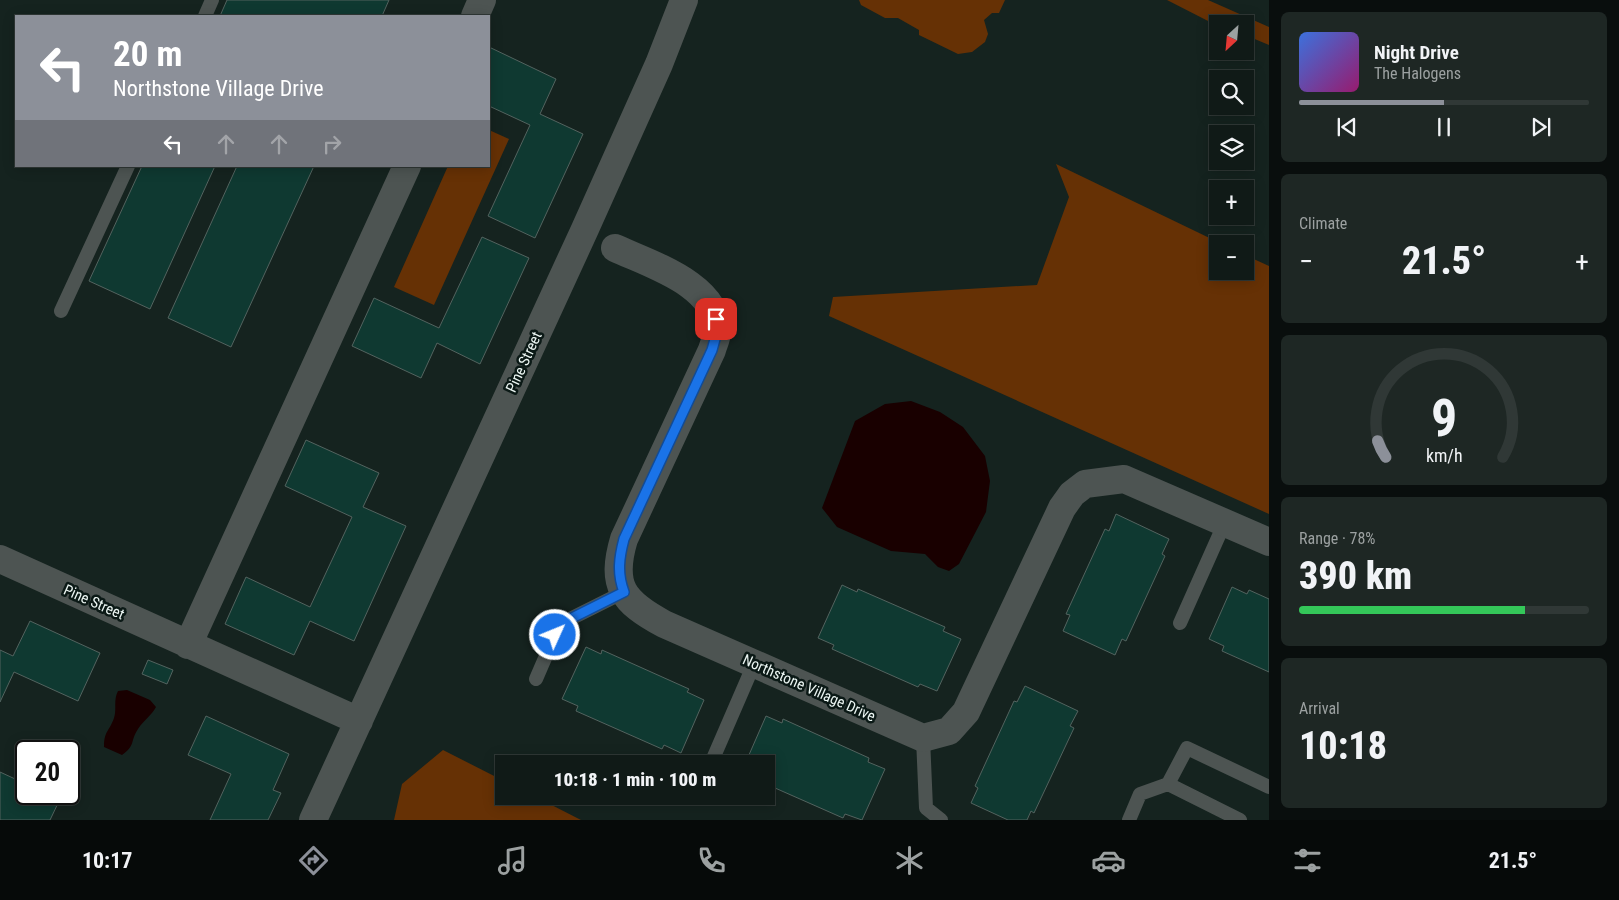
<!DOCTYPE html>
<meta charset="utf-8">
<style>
body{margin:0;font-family:"Roboto Condensed",sans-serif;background:#1e2724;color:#f1f3f6;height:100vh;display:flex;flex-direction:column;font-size:19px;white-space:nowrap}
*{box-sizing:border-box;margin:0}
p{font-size:16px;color:#9ca1a1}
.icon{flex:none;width:28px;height:28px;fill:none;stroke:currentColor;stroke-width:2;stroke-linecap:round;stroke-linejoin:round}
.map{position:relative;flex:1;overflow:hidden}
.drawer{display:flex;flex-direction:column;gap:12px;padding:12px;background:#090e0d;width:350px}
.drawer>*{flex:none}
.guide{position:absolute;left:15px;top:15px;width:475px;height:152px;border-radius:0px;box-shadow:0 2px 12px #0003,0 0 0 1px #303836;background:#8c9099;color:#fff;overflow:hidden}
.needle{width:32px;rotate:206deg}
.controls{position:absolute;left:1209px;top:15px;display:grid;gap:10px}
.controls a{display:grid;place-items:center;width:45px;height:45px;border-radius:0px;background:#101a17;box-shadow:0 2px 12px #0003,0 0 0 1px #303836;font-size:25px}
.speed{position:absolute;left:15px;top:740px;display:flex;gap:10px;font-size:25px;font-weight:700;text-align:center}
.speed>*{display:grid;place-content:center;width:65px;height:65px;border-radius:50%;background:#101a17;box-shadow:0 2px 12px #0003,0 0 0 1px #303836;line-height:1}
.speed .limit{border:2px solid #111;border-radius:8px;background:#fff;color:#111}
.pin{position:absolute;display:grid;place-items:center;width:42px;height:42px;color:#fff;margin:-21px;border-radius:10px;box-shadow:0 2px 8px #0006}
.me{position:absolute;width:55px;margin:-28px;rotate:46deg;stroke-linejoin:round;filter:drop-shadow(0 0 4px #0008)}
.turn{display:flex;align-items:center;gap:18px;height:105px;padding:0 15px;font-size:22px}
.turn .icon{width:65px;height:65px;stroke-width:2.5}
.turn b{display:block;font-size:35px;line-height:42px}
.lanes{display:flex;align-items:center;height:48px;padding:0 15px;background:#0003;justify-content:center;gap:25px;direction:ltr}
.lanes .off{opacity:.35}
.big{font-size:38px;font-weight:800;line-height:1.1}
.drawer .tile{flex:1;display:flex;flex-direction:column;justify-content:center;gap:8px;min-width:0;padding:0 18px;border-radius:8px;background:#1e2724}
.drawer .dial{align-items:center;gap:0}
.dial svg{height:130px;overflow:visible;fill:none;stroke:#303836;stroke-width:7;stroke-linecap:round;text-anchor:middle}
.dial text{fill:#f1f3f6;stroke:none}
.song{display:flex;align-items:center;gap:15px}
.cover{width:60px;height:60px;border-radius:8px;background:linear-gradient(135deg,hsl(220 70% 55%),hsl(320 70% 35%))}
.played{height:5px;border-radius:2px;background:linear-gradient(90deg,#8c9099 50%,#303836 50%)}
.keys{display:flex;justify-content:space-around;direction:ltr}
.heat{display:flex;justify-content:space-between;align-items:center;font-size:28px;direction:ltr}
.charge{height:8px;border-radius:4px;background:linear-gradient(90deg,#34c759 78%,#303836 0)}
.trip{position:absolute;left:495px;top:755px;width:280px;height:50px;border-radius:0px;background:#101a17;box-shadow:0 2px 12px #0003,0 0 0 1px #303836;font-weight:800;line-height:50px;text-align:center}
.dock{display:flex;height:80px;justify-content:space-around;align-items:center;background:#060a09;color:#9ca1a1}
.dock .icon{width:35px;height:35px}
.dock .on{color:#8c9099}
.dock b{font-size:22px;color:#f1f3f6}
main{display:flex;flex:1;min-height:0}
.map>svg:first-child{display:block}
.green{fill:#663105}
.water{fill:#190000}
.building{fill:#0f3931;stroke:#53635f}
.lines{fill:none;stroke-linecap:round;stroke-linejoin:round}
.service{stroke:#4d5452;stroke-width:14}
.minor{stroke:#4d5452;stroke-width:28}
.route-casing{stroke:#114b97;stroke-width:12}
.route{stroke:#1a73e8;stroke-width:9}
.labels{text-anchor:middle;stroke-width:5;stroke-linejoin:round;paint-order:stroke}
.street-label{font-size:15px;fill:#ecf6f3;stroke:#0b1916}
</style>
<main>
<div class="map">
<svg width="1269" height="820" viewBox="0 0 1269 820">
<rect width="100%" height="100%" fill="#15231f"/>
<path class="green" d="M859 0H1005L999 13H992L984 20 988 34 985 42 972 52 958 54 919 35V30L898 18H885L861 5Z
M1167 0H1208L1269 27V45L1245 35V24L1210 22Z
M489 130 509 139 434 305 394 287 448 166H489Z
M1056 164 1222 244H1218V271H1245V255L1269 266V514L829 316 833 297 1037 285 1069 197Z
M443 750 504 781V796H534L581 820H394L402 784Z"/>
<path class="water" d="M911 401 940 412 963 427 985 456 990 481 986 512 959 564 949 571 938 567 925 554 891 551 837 527 822 508 855 421 885 404Z
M127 690 150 700 156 707C151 716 144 720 138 729 130 741 136 745 122 755L104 747C104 731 109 732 114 718 117 708 113 701 118 691Z"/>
<path class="building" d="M227 0H389L382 16H220Z
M489 47 556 79 540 114 583 134 535 238 488 216 530 125 489 106Z
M142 166H215L150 309 89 281Z
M237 166H314L231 347 168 318Z
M482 237 529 258 480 364 437 343 421 378 352 346 374 298 439 328Z
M306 440 379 473 363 507 406 526 354 641 310 621 294 655 225 624 246 577 310 607 352 517 285 486Z
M1116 514 1169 539 1162 554 1165 556 1126 641 1122 639 1115 655 1063 631 1070 615 1066 614 1105 529 1109 531Z
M842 585 857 592 858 589 945 627 943 631 961 639 937 691 920 684 918 687 832 649 834 645 818 638Z
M1232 587 1247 594 1249 590 1269 599V672L1222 651 1224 646 1209 639Z
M30 621 100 653 78 701 14 672 0 702V650L13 656Z
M586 647 601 654 602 650 689 689 687 692 704 700 681 753 664 745 662 749 576 711 578 706 562 699Z
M148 660 173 670 167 684 142 674Z
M1025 686 1078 711 1070 726 1074 728 1034 813 1031 811 1027 820H1008L971 803 978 788 975 786 1014 701 1017 702Z
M206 716 289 754 273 790 281 793 268 820H210L231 774 188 755Z
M766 716 782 723 783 719 869 758 868 762 885 769 862 820 845 814 843 818 766 784V764H745Z
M0 772 26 784V794H48L60 799 50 820H0Z"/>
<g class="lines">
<path class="service" d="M205 16 212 0
M61 311 128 166
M1180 623 1225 522
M536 679 555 635 570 619 624 592
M923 738 926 808 941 820
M712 761 754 664
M1168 784 1240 820
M1129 820 1140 794 1168 784 1187 748 1269 787"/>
<path class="minor" d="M475 16 482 0
M615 248C649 264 720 285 717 332 717 338 713 345 712 350L624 539C610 586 623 602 664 624L923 738 949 731 966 712 1062 508 1072 494 1085 484 1124 479 1269 542
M0 559 359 721
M188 645 407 166
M313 820 585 229 659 64 684 0"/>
</g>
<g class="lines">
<defs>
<path id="route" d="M555 635 570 619 624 592C617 573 619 558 624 539L712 350 717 332 716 319"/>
</defs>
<use href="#route" class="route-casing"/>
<use href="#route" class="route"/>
</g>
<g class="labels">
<g class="street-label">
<text transform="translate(524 362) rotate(-65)" y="5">Pine Street</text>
<text transform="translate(94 602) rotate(24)" y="5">Pine Street</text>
<text transform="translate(809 688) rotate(24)" y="5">Northstone Village Drive</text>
</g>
</g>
</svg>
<div class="controls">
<a><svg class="needle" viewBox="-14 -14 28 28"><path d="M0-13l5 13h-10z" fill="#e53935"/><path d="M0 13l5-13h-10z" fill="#9ca1a1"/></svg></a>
<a><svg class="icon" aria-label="search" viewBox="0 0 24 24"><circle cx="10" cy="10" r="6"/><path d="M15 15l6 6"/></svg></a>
<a><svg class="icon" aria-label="layers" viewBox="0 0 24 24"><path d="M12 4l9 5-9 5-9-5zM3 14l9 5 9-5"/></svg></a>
<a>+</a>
<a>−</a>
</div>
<div class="speed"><div class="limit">20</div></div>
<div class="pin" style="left:716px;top:319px;background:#d93025"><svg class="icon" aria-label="arrive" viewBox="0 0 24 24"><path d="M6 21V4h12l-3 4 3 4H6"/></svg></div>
<svg class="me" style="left:555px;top:635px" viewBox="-20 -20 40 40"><circle r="17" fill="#1a73e8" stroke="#fff" stroke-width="3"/><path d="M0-11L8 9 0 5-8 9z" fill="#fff"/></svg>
<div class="trip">10:18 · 1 min · 100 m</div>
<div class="guide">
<div class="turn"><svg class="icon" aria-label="left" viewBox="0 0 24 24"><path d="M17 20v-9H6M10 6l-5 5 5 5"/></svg><div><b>20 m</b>Northstone Village Drive</div></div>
<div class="lanes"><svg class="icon" aria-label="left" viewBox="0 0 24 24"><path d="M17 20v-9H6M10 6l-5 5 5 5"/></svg><svg class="icon off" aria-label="ahead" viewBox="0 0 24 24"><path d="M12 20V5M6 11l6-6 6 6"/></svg><svg class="icon off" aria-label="ahead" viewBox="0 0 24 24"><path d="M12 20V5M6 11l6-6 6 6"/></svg><svg class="icon off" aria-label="right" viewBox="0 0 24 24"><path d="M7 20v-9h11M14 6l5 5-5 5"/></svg></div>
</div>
</div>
<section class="drawer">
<div class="tile">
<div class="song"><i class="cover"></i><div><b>Night Drive</b><p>The Halogens</p></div></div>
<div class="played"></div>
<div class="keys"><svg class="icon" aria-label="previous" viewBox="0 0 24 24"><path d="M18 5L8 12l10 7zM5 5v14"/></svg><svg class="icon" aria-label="pause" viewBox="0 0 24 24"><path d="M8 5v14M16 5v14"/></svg><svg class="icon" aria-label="next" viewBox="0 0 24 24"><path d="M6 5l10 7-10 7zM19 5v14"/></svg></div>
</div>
<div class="tile"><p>Climate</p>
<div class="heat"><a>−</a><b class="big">21.5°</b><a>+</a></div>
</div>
<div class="tile dial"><svg viewBox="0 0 100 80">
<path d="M14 69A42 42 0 1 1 86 69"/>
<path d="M14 69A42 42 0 0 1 9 59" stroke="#8c9099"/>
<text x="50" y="56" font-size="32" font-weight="700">9</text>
<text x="50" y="72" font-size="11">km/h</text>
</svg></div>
<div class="tile"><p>Range · 78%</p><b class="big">390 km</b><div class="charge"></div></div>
<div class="tile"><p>Arrival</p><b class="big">10:18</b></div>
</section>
</main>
<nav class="dock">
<b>10:17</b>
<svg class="icon on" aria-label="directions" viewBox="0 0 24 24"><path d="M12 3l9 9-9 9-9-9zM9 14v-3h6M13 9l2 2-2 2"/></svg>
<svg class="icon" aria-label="music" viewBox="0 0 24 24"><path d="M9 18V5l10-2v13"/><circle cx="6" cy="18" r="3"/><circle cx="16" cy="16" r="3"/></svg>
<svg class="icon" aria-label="phone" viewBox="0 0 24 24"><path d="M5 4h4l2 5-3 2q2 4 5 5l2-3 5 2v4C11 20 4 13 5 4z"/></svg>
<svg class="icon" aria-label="climate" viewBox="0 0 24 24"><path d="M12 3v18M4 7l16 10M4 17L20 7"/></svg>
<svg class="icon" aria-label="car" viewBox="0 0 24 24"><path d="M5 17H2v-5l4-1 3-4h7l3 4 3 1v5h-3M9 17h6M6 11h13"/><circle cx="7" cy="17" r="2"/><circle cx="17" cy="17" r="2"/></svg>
<svg class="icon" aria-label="filters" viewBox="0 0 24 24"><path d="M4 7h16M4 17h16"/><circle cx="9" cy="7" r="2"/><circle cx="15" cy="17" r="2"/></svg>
<b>21.5°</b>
</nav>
